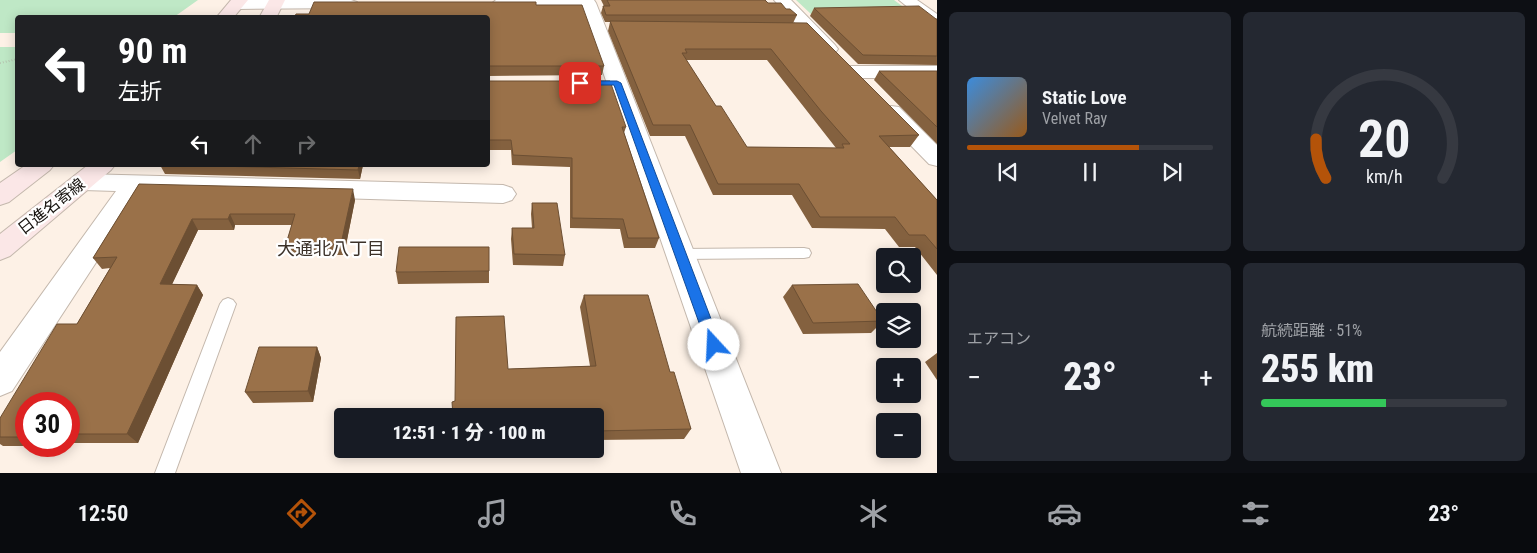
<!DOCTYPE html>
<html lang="ja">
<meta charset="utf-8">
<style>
body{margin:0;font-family:"Roboto Condensed","Noto Sans JP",sans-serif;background:#242831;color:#f1f3f6;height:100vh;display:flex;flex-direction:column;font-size:19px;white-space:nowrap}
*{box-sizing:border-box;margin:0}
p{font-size:16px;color:#9ea1a6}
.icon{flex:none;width:28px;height:28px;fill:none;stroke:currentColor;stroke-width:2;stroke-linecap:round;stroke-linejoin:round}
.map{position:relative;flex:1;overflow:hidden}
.drawer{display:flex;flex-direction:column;gap:12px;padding:12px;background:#0d0f14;width:600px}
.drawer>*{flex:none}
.guide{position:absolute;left:15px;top:15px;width:475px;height:152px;border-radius:5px;box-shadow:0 2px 12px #0003;background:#202124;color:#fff;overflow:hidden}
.tools{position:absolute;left:876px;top:248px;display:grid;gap:10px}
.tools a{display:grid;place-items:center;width:45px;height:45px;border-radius:5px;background:#171b24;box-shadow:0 2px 12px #0003;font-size:25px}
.speed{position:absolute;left:15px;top:392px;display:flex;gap:10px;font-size:25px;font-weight:700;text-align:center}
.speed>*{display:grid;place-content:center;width:65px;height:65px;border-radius:50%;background:#171b24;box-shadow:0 2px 12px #0003;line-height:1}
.speed .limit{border:8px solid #d22;background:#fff;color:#111}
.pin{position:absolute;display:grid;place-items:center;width:42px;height:42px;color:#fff;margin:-21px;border-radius:10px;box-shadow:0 2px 8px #0006}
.me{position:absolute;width:55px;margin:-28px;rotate:340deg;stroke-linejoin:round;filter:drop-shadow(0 0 4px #0008)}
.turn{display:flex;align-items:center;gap:18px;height:105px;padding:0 20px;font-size:22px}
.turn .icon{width:65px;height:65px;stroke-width:2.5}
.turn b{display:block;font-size:35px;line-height:42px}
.lanes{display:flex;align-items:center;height:48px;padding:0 20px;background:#0003;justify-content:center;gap:25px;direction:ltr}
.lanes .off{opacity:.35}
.big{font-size:38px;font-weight:800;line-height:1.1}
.drawer .card{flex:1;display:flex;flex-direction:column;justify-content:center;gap:8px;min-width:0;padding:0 18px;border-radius:8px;background:#242831}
.drawer .dial{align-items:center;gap:0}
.dial svg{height:130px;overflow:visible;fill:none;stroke:#363941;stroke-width:7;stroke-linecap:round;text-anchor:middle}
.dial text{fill:#f1f3f6;stroke:none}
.song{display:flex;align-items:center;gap:15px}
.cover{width:60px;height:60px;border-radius:8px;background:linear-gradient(135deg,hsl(210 70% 55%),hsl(30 70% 35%))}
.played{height:5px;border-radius:2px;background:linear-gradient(90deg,#b45309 70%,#363941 70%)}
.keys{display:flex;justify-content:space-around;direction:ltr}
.heat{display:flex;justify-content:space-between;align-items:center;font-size:28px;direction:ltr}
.charge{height:8px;border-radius:4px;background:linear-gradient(90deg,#34c759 51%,#363941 0)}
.drawer .tiles{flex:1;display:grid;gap:12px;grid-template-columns:repeat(2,1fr)}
.trip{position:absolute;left:334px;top:408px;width:270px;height:50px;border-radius:5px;background:#171b24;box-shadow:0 2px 12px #0003;font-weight:800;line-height:50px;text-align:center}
.menu{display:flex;height:80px;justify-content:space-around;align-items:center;background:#090b0e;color:#9ea1a6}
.menu .icon{width:35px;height:35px}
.menu .active{color:#b45309}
.menu b{font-size:22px;color:#f1f3f6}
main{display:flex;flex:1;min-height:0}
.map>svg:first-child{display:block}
.green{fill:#bfe8c6}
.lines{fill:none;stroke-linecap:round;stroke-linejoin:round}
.service-casing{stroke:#c4b8ad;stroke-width:2}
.minor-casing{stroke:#c4b8ad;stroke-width:2}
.secondary-casing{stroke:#c4b8ad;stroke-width:2}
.path{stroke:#aea59c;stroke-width:2;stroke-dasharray:0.5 2.5;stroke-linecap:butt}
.service{fill:#fff;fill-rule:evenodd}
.minor{fill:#fff;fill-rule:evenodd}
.secondary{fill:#fbe7e7;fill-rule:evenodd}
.wall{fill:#84613f;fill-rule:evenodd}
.shaded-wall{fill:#6c4f33}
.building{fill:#9a7149;stroke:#6c4f33;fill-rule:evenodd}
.route{fill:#1a73e8;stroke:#114b97}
.labels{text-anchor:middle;stroke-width:4.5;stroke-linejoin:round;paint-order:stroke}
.street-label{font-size:16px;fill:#16120e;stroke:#fff}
.neighbourhood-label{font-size:18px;fill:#3b3129;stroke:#fff}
</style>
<main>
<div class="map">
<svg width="937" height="473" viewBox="0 0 937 473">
<rect width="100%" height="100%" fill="#fdf1e6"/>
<path class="green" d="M0 0H198L174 17 18 18 17 33H0Z
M796 0H894L913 14H811Z
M0 47H18L17 150 0 162Z"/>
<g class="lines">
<defs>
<path id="service" d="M804 248 809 249 811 253 809 257 804 258 680 259 675 258 673 254 675 250 680 249Z
M228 298 233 300 236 304 175 473H155L220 304 223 300Z"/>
<path id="minor" d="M351 0 357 2 359 5 357 8 237 9 231 7 229 4 234 0Z
M496 0H594L596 3 781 473H741L581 8 499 9 493 7 491 4Z
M774 0H791L835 45 838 49 835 53 829 54 823 53Z
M899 0H917L937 14V27L931 26Z
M851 66H937V78H851L844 76 841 72 844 68Z
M891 106 899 107 937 145V166L929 164 883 117 880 112 883 107Z
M83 174 503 185 512 188 516 194 512 200 503 203 142 192 12 391 0 396V352L116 191 83 190 74 188 71 182 74 176Z"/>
<path id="secondary" d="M231 0H248L233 18H216Z
M269 0H285L276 18H259Z
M26 165H54L50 170 9 202 0 205V183Z
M88 165H115L111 170 10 256 0 260V234Z"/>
</defs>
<use href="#service" class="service-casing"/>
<use href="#minor" class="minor-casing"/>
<use href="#secondary" class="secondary-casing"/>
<path class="path" d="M0 63 18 59"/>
<use href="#service" class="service"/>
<use href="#minor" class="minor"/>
<use href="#secondary" class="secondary"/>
</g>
<path class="wall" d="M601 0H765L768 3 786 9 797 15 793 23 919 135 910 147H889L937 200V275L915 247H899L885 229 812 228 792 195H713L685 136H650L608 31 610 22H605L601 13 603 6H604ZM686 60H767L836 148 747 147 716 106Z
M536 5 604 66 602 75 488 76V18L309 14Z
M814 8 937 19V65L858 64 810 16Z
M879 71H937V144L874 80Z
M488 81 626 127 624 133 659 238 655 248H624L620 229 570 228V167L512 165 511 150H488Z
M160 165H363L360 179 165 174Z
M139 184 355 200 344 255H290L286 244 292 225H235L234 230H198L172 284 197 285 203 295 138 443H69V404H26V446H3L0 444V418L77 324 110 268 102 269 93 258Z
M532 203 565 255 563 266 513 265 511 239 512 228H532L531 214Z
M489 271V283L398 284 396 272Z
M792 285 883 321 871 333 803 334 783 297Z
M584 295 670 372 691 429 684 439 595 440V416L455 401 508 369 590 366 580 307Z
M317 347 321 358 313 402 253 403 245 392Z
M937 353V380L925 362Z
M536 449H565L564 451 537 452Z"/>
<path class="shaded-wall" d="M359 165H363L360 179 358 170Z
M353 189 355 200 344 255 341 244Z
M230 214 235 225 234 230 228 219Z
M192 219 198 230 167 295 160 284Z
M197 285 203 295 138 443 127 434Z
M317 347 321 358 313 402 308 391Z"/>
<path class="building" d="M607 0H765L768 3H781L786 9H790L797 15H606L603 6H610Z
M314 2H536V5H582L604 66H488V67V18H294L296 14H309Z
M919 6 936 19H937V56L863 55 814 8Z
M610 21 807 23 919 135 879 136 937 200V249L925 235H909L895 217H820L799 184H718L690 125H653ZM685 49H771L821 111 850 144H842L844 148 747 147 721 106H716L682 53H687Z
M879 71H937V127Z
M488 81H610L626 127H622L659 238H628L623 219 572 218V158L513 155 511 140H488Z
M183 165H359L358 170Z
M139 184 353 189 341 244H286L295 214H230L228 219H192L160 284 197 285 127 434H69V404H26V434L24 437H0V418L57 324H77L117 257 93 258Z
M532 203H557L565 255 514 254 512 228H534Z
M399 247H489V271L396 272Z
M858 284 883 321 813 323 792 285Z
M584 295H648L670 372H674L691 429 595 431V416H453L452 402 455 401 456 317 504 316 508 369 596 366Z
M259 347H317L308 391 245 392Z"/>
<path class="route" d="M577 81H617L621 83 721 345 719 349 714 351 709 349 707 345 614 85H580L576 83Z"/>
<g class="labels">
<g class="street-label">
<text transform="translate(51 206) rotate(-38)" y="6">日進名寄線</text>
</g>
<g class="neighbourhood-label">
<text x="331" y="255">大通北八丁目</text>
</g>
</g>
</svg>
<div class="tools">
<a><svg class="icon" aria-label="search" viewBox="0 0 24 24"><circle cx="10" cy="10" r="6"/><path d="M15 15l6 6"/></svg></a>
<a><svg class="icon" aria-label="layers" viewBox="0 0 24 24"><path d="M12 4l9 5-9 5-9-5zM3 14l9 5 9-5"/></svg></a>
<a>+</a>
<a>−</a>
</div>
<div class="speed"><div class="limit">30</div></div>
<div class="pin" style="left:580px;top:83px;background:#d93025"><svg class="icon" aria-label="arrive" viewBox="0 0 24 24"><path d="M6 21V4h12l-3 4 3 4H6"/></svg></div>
<svg class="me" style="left:714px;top:345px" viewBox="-20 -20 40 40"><circle r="19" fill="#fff"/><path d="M0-13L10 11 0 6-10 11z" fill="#1a73e8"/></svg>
<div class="trip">12:51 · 1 分 · 100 m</div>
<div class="guide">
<div class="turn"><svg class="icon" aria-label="left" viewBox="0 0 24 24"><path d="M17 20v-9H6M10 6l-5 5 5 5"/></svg><div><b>90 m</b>左折</div></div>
<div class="lanes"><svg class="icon" aria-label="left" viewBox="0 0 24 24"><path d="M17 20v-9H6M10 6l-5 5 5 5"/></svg><svg class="icon off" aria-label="ahead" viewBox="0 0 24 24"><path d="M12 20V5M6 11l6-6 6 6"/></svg><svg class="icon off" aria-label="right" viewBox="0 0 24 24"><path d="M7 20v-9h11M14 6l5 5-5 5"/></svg></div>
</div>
</div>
<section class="drawer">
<div class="tiles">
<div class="card">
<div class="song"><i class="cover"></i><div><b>Static Love</b><p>Velvet Ray</p></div></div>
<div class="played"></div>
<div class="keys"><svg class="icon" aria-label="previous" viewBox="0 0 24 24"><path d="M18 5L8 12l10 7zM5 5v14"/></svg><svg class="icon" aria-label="pause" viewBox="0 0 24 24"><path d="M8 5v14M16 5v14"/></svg><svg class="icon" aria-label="next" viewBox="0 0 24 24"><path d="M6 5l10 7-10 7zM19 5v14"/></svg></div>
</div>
<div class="card dial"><svg viewBox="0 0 100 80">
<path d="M14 69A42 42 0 1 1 86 69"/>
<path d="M14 69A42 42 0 0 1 8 45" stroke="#b45309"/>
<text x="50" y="56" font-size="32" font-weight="700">20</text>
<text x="50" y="72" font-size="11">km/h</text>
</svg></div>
<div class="card"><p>エアコン</p>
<div class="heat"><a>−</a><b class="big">23°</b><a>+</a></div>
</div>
<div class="card"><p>航続距離 · 51%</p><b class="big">255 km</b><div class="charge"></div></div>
</div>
</section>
</main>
<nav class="menu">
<b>12:50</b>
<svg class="icon active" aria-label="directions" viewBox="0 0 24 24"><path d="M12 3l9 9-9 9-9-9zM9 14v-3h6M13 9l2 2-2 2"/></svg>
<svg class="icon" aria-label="music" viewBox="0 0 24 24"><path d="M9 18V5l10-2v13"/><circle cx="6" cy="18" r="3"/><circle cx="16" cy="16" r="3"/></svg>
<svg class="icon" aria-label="phone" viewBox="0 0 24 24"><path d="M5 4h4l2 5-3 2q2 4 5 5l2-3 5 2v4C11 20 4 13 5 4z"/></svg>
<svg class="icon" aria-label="climate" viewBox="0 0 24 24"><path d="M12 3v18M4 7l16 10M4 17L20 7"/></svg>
<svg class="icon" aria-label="car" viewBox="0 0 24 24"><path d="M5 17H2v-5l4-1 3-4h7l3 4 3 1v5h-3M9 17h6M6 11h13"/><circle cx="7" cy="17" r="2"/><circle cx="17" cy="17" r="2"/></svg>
<svg class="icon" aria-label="filters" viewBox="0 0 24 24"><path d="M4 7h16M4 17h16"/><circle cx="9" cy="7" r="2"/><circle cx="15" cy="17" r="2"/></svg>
<b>23°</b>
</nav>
